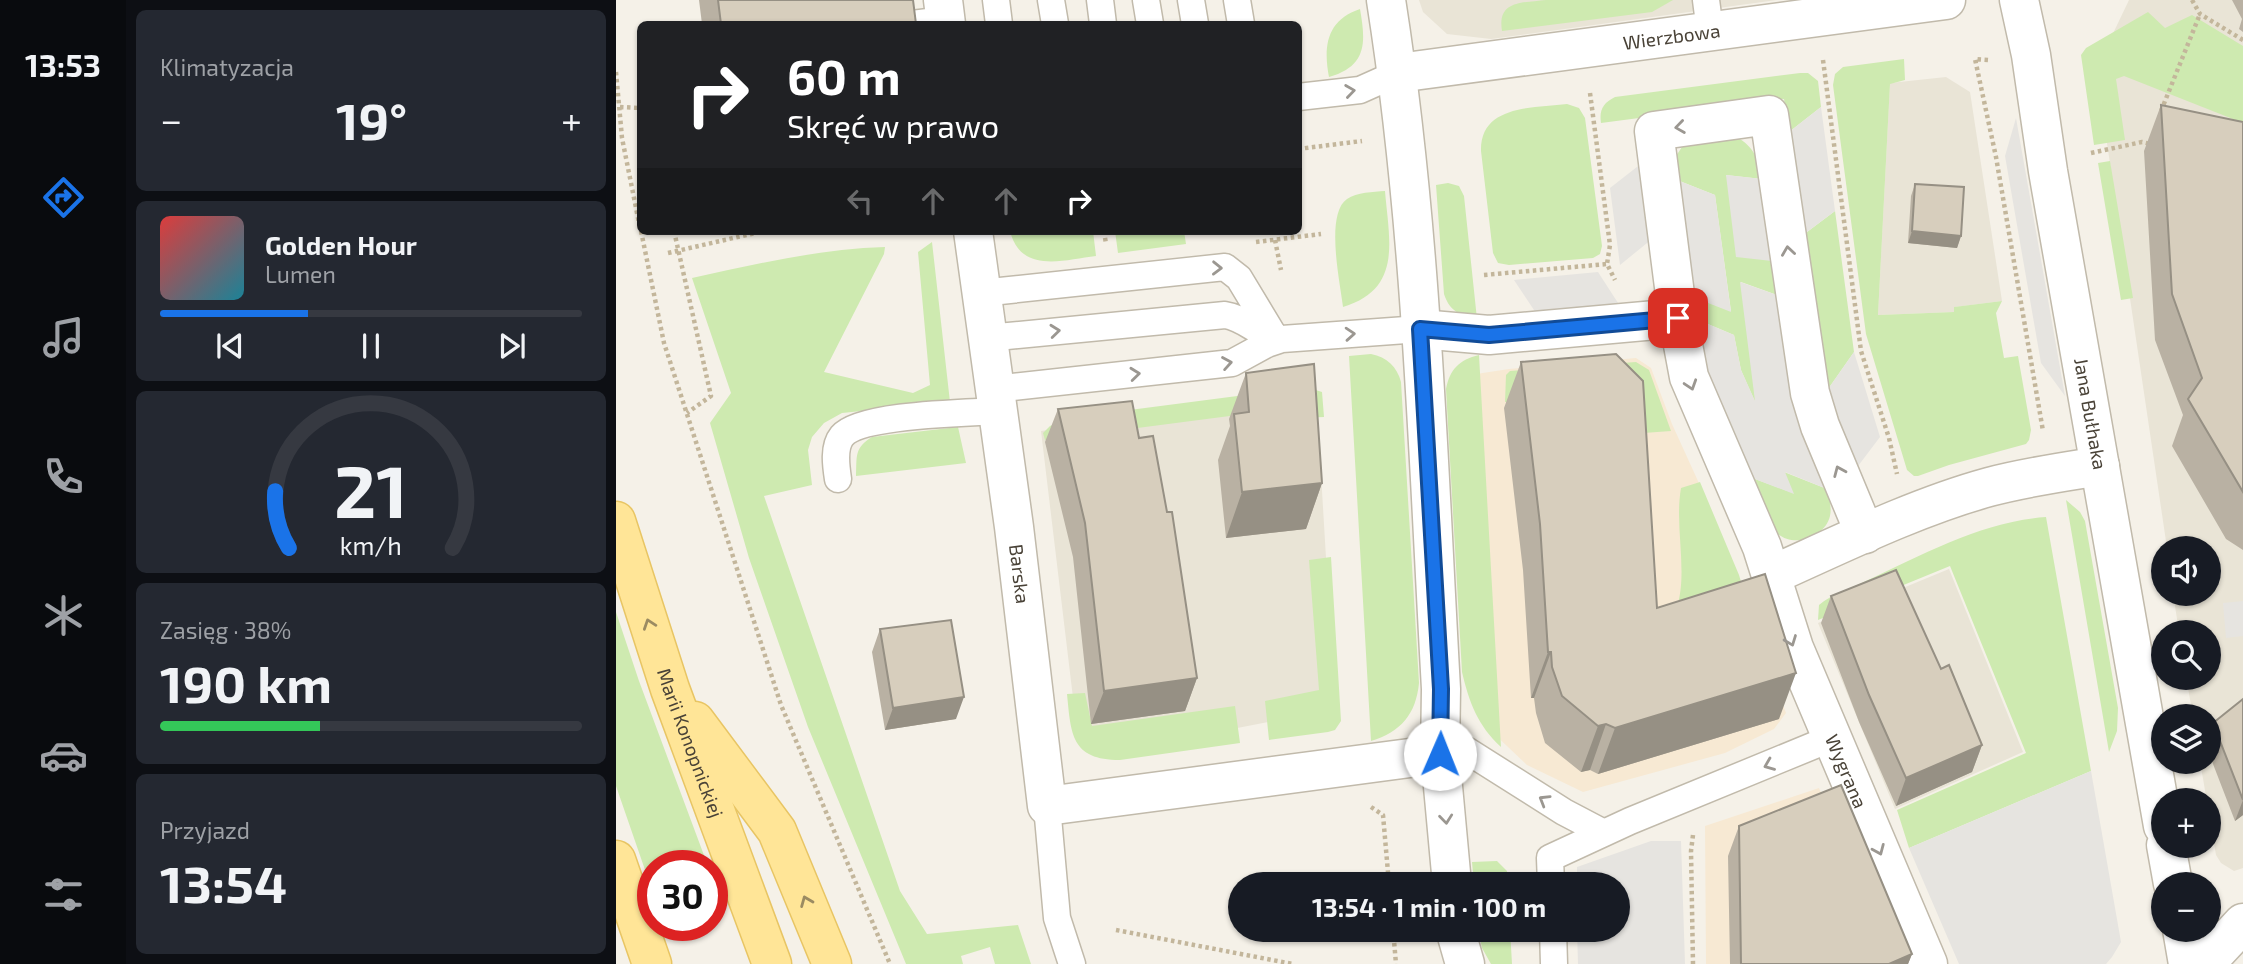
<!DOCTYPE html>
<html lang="pl">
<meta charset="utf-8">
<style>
body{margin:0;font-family:"Exo 2",sans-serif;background:#242831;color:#f1f3f6;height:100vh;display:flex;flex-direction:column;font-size:26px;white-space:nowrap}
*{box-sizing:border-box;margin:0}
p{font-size:23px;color:#9ea1a6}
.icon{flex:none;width:38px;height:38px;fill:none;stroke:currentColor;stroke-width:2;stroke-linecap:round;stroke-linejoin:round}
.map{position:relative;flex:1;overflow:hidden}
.panel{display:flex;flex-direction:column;gap:10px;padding:10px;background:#0d0f14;width:490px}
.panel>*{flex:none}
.top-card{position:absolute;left:21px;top:21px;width:665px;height:214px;border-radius:10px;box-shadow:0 2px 5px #0004;background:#202124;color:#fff;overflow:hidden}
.tools{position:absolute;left:1535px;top:536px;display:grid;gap:14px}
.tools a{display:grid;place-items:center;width:70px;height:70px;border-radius:50%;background:#171b24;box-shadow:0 2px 5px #0004;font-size:35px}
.speed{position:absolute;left:21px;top:850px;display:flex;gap:14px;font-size:35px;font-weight:700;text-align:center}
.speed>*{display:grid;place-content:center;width:91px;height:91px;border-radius:50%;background:#171b24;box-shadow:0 2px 5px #0004;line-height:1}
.speed .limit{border:10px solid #d22;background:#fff;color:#111}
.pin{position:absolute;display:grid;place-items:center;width:60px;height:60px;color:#fff;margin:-30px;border-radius:14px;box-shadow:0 4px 10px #0006}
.me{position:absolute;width:77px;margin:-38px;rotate:1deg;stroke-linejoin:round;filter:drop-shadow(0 0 5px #0008)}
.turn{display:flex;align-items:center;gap:24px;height:147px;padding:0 35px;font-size:32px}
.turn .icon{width:91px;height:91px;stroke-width:2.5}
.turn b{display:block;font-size:49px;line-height:60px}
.lanes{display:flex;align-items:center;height:66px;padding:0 35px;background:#0003;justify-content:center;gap:35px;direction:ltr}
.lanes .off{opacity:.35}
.big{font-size:52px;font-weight:700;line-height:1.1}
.panel .tile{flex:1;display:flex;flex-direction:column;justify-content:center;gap:10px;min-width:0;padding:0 24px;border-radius:10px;background:#242831}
.panel .dial{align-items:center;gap:0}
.dial svg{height:182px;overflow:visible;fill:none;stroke:#363941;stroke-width:7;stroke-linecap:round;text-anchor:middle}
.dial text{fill:#f1f3f6;stroke:none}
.song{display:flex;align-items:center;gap:21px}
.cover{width:84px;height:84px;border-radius:10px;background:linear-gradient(135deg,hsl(0 70% 55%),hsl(190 70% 35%))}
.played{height:7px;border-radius:4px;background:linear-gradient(90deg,#1a73e8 35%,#363941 35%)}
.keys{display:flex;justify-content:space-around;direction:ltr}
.heat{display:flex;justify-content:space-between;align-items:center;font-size:38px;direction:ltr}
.charge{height:10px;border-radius:5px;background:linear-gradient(90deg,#34c759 38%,#363941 0)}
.trip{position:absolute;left:612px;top:872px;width:402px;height:70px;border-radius:35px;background:#171b24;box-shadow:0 2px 5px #0004;font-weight:700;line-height:70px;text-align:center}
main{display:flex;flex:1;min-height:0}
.dock{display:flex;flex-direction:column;width:126px;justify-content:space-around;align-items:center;background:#090b0e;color:#9ea1a6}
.dock .icon{width:49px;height:49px}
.dock .on{color:#1a73e8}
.dock b{font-size:32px;color:#f1f3f6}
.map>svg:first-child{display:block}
.residential{fill:#e9e4d6}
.commercial{fill:#f7e9d3}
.green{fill:#ceeab0}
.parking{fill:#e6e4e0}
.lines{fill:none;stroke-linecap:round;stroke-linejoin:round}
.service-casing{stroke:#c1baab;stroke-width:29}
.pedestrian-casing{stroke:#c1baab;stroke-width:41}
.minor-casing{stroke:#c1baab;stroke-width:41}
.primary-casing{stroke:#e8c564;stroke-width:41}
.path{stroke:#c3b69b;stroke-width:4.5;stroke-dasharray:3.5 3.5;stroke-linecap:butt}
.service{stroke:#fff;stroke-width:26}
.pedestrian{stroke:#fff;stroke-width:38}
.minor{stroke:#fff;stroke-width:38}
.primary{stroke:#ffe597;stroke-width:38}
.wall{fill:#b9b1a3}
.shaded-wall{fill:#969084}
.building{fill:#d7cebd;stroke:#969084;stroke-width:2}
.oneway{stroke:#9b9791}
.oneway2{stroke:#9b8b62}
.route-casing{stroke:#114b97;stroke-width:18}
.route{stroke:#1a73e8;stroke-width:12}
.labels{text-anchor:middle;stroke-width:7;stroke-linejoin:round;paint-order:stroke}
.street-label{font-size:19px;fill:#494237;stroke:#fff}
</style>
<main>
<nav class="dock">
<b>13:53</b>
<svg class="icon on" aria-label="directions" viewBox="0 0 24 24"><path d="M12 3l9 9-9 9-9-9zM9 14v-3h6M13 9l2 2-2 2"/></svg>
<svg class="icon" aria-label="music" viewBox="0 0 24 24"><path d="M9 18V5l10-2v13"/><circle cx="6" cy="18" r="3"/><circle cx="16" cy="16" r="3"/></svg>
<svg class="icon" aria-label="phone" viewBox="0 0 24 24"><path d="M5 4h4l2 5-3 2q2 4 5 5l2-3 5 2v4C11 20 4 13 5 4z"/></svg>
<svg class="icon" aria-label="climate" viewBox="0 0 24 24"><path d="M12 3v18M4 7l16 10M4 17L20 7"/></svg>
<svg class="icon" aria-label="car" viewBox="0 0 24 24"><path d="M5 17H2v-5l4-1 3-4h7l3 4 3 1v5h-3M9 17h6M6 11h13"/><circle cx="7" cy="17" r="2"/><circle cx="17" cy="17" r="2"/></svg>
<svg class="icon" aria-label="filters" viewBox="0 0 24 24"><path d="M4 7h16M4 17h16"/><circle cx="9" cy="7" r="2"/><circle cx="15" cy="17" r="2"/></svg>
</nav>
<section class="panel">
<div class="tile"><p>Klimatyzacja</p>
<div class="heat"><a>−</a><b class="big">19°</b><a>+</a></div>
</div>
<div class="tile">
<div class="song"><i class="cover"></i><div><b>Golden Hour</b><p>Lumen</p></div></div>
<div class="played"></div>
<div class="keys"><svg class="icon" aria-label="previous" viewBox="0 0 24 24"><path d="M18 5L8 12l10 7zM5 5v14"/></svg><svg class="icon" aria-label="pause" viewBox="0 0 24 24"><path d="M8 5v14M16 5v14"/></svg><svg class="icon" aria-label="next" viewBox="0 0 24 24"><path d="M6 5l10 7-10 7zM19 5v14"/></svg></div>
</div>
<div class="tile dial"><svg viewBox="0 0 100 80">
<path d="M14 69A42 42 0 1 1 86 69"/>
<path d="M14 69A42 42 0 0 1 8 44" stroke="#1a73e8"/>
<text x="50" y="56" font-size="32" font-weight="700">21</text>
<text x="50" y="72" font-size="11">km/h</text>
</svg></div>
<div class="tile"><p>Zasięg · 38%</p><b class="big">190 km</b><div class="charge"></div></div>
<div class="tile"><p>Przyjazd</p><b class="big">13:54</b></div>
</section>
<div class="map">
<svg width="1627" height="964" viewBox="0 0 1627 964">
<rect width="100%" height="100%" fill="#f5f1e8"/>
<path class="residential" d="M803 0H1161L875 39 831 34 807 12Z
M1513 0H1627V868L1618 871 1605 863 1600 855 1584 761H1592V716H1577L1570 677H1592V632H1563L1557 593H1592V548H1551L1480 69Z
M1330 77 1354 92 1386 301 1339 307 1338 312 1262 315 1274 83Z
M700 390 719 709 493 753 461 731 425 431Z
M1333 569 1407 752 1279 809 1202 623Z"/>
<path class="commercial" d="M1020 358 1035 368 1056 424 1087 492 1170 713 1158 729 1109 753 967 792 911 765 872 728 834 378 893 369Z
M1203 788 1278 964H1090L1089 826Z"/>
<path class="green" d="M930 0H1057L1036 12 886 31C881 0 906 3 930 0Z
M744 9C750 43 751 66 713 77 707 46 711 20 744 9Z
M1532 12 1549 28 1576 15 1627 46V123L1508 76 1500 79 1509 140 1478 145 1465 55 1470 48Z
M1288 59 1289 80 1274 84 1262 315 1338 312V307L1386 301 1380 313 1388 358 1402 356 1415 430 1413 440 1410 444 1333 465 1302 476H1298L1291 470 1250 334 1217 85 1219 74 1227 67Z
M1184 73H1192L1202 81 1205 107 1173 132 1168 99 985 123C983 110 987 103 999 97Z
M951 104 963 108 969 118 986 246 984 254 977 258 893 265 882 263 877 253 865 151C864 105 917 108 951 104Z
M1120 137C1138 146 1143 160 1146 179L1110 175 1156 261 1161 295 1125 282 1140 404 1125 370 1118 335 1080 319 1077 297 1115 311 1099 195 1061 180 1060 156 1068 144Z
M1494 161 1517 298 1505 300 1482 163Z
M832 183 843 186 848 196 861 319C844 315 834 312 828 294L820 185Z
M769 191C773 240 787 289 727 307 724 282 709 214 731 199 741 192 757 192 769 191Z
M1219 211 1238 352 1210 392 1187 235Z
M394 231H477L480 256C447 260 405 274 394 231Z
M499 231H568L570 244 502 253Z
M316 242 334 402 226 413 208 423 196 437 192 450 196 485 148 496 284 891 311 934 402 925 415 964H379L374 947 345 956 347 964H290L192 727 133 558 94 423 115 393 76 278C140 264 203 249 269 247L268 254 208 372 297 393 314 385 302 252Z
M755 354C771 357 781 367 785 382L803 683C800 714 785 732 755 741L733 356Z
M863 355 885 747C862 726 853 702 846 672L830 389C834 369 843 360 863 355Z
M1020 362 1033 370 1055 431 1014 434 983 394 889 402 890 375 894 371Z
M690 387 706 392 708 417 683 418 682 407 429 440 427 433 434 426 452 418Z
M342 427 350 463 240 476C241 456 238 448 256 437Z
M1168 472 1211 489C1213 497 1216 507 1214 516 1209 537 1179 548 1162 534 1149 524 1139 492 1131 476L1177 493Z
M1084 482 1123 575 1133 608 1060 610C1073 573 1058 528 1065 488Z
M1450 500 1464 512 1469 521 1502 708 1501 731 1493 752Z
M1430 517 1475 771 1293 848 1281 810 1410 753 1334 566 1202 620 1203 605C1216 594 1236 588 1252 580 1307 554 1368 521 1430 517Z
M715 557 725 721 719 730 712 732 653 740 649 701 703 690 693 560Z
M0 612 23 681 92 866H37V893L0 786Z
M469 693 476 726 619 706 624 743 504 760C455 760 455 734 451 694Z
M881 861 891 871 892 884H858L856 862Z
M862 929H894L896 964H875L866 948Z"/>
<path class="parking" d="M1205 107 1219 211 1187 235 1173 132Z
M1400 118 1449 396 1425 363 1389 156Z
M1026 163 1036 239 1004 265 994 188Z
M1110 175 1146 179 1156 261 1120 257Z
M1061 180 1099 195 1115 312 1077 297Z
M982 272 1004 306 920 313 898 280Z
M1124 282 1161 295 1211 489 1169 472 1178 494 1131 476 1097 397 1080 319 1118 335 1125 370 1139 401Z
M1238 352 1264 437 1239 470 1210 392Z
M1627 601V636L1610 638 1607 603Z
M1475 771 1505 942 1496 957 1490 964H1343L1293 848Z
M1035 841H1065L1069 964H962L961 929H1003V884H961V867Z"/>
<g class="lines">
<defs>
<path id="service" d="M380 0 383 24
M435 0 439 24
M484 0 487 24
M530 0 534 24
M575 0 579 24
M621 0 625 24
M1090 0 1094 31
M296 24 329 20
M682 97 744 90 782 73
M365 293 609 267 623 278 658 336
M371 338 609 315C630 318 644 337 666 339L804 329
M378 389 616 363 651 344 666 339
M222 479C220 466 217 447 226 436 244 414 350 413 381 411
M824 754 850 750 948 812 988 833
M431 806 441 918 456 964
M935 884 934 858 1014 821 1216 738
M937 929 938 964"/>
<path id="pedestrian" d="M824 754 836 884
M839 929 849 964"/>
<g id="minor">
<path d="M327 0 330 24"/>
<path id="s1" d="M1403 0 1415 55 1432 171 1547 826"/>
<path id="s2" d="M782 73 1330 0"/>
<path id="s3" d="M357 231 398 527 431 806 824 754 825 689C812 459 806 228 770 0"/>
<path d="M804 329 873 335 1062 318"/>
<path id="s4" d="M1249 534 1204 426 1194 393 1153 115 1038 131 1062 318 1073 377 1146 547 1178 648 1312 964"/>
<path d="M1156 575C1225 544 1300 507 1373 487 1410 477 1447 472 1484 466"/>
<path d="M1550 845 1557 884"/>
<path d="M1566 929 1572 964"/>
<path d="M1589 964 1627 923"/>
</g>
<g id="primary">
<path id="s5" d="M0 521 54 689 156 964"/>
<path d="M79 721 161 831 216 964"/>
<path d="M0 860 36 964"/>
</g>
</defs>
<use href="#service" class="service-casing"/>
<use href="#pedestrian" class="pedestrian-casing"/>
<use href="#minor" class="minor-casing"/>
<use href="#primary" class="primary-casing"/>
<path class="path" d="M1576 0 1584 14 1627 40
M1207 60 1245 351 1273 438 1281 474
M1372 60 1359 59 1380 157 1427 431
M0 72 6 138 24 228
M974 93 994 245 991 264 999 280
M4 107 24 108
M1545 111 1584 14
M682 149 746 141
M1475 153 1526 142 1535 144
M25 231 48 343 165 705 274 964
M58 231 95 396 71 413
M488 231 490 244
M659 240 665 270
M640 242 705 234
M52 253 148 231
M868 275 991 264
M755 807 767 815 773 884
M1077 835 1075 851 1077 964
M777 929 780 964
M500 930 677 964"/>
<use href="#service" class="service"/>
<use href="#pedestrian" class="pedestrian"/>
<use href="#minor" class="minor"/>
<use href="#primary" class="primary"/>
</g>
<path class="wall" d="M83 0H297L300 24H86Z
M1616 0H1627V32L1623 29 1626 19Z
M1545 105 1627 122V550L1610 539 1556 446 1567 415 1539 340 1528 151Z
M1299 184 1345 236 1341 248 1292 243 1295 196Z
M905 362 1041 608 1163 719 982 774 974 770 965 772 929 743 920 713 918 698H915L907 570 888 408Z
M630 373 706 483 690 529 610 538 602 460 614 426 613 419Z
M442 409 523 438 581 678 569 711 475 724 457 557 429 442Z
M1215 596 1325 669 1366 745 1356 772 1280 806 1243 722 1205 623Z
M264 629 340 719 269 730 256 652Z
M1627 699V815L1619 821 1592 751V735L1597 723Z
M1123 826 1296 954 1292 964H1114L1112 856Z"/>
<path class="shaded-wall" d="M1296 231 1345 236 1341 248 1292 243Z
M706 483 690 529 610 538 626 492Z
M932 652H935L918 698H915Z
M1180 673 1163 719 982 774 999 728Z
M581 678 569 711 475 724 488 691Z
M348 697 340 719 269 730 277 708Z
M990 724 974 770 965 772 982 726Z
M1366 745 1356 772 1280 806 1290 778Z
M1627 800V815L1619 821Z
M1296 954 1292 964H1273Z"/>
<path class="building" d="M102 0H297L300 24H105Z
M1545 105 1627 122V492L1572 399 1586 378 1556 294Z
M1299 184 1348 187 1345 236 1296 231Z
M1000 354 1027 381 1041 608 1149 574 1180 673 999 728 990 724 982 726 946 696 936 667 935 652H932L924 524 905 362Z
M698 364 706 483 626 492 618 414 633 412 630 373Z
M516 401 523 438 537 436 551 512H556L581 678 488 691 469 523 442 409Z
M1280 570 1325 669 1333 665 1366 745 1290 778 1253 695 1215 596Z
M335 620 348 697 277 708 264 629Z
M1627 699V800L1597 723Z
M1225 785 1296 954 1273 964H1125L1123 826Z"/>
<defs><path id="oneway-chevron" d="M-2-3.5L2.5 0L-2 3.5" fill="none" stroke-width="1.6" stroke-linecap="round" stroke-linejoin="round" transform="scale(1.75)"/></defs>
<g class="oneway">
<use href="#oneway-chevron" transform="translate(734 91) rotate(-8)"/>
<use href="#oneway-chevron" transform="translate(1064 127) rotate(172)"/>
<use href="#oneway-chevron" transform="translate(1172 251) rotate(-98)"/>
<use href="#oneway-chevron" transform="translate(601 268) rotate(1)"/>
<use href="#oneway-chevron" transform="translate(439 331) rotate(-6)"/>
<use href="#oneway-chevron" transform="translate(734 334) rotate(-4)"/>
<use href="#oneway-chevron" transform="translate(611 363) rotate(-10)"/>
<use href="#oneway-chevron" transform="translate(519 374) rotate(-6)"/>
<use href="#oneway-chevron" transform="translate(1075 385) rotate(72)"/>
<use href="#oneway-chevron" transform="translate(1223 471) rotate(-113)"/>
<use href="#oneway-chevron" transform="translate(1175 641) rotate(69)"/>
<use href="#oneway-chevron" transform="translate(1153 765) rotate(158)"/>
<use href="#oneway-chevron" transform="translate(928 800) rotate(-149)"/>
<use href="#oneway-chevron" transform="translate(830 819) rotate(84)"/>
<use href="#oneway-chevron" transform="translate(1263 850) rotate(67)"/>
</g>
<g class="oneway2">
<use href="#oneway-chevron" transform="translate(33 624) rotate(-109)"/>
<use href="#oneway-chevron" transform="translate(190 901) rotate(-112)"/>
</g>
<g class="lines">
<defs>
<path id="route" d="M824 754 825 689 804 329 873 335 1062 318"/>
</defs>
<use href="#route" class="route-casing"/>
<use href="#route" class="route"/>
</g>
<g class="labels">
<g class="street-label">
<text dy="7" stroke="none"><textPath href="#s2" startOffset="276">Wierzbowa</textPath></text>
<text dy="7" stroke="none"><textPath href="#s1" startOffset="420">Jana Bułhaka</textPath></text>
<text dy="7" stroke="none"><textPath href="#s3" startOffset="346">Barska</textPath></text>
<text dy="7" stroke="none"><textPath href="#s5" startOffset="234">Marii Konopnickiej</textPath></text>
<text dy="7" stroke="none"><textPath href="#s4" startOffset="1222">Wygrana</textPath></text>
</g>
</g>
</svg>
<div class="tools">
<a><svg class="icon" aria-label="sound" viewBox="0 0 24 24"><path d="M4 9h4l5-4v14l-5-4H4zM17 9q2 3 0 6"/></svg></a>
<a><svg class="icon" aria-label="search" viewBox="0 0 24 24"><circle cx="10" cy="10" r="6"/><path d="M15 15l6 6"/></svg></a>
<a><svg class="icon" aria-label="layers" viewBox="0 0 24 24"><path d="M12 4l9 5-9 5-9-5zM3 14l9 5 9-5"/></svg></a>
<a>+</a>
<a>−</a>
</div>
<div class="speed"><div class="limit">30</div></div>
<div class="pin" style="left:1062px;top:318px;background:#d93025"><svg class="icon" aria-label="arrive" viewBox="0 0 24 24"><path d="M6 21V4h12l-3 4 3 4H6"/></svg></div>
<svg class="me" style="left:824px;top:754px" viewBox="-20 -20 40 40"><circle r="19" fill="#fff"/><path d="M0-13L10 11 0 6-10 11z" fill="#1a73e8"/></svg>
<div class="trip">13:54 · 1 min · 100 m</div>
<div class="top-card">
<div class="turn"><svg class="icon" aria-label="right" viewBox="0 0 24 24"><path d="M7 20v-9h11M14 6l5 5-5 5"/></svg><div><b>60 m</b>Skręć w prawo</div></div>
<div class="lanes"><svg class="icon off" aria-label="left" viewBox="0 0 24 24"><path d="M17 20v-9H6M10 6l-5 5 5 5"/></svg><svg class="icon off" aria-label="ahead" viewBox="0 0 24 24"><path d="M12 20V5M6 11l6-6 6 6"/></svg><svg class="icon off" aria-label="ahead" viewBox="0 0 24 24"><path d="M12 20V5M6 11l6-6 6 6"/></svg><svg class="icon" aria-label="right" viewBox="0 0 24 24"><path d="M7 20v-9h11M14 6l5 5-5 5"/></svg></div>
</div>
</div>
</main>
